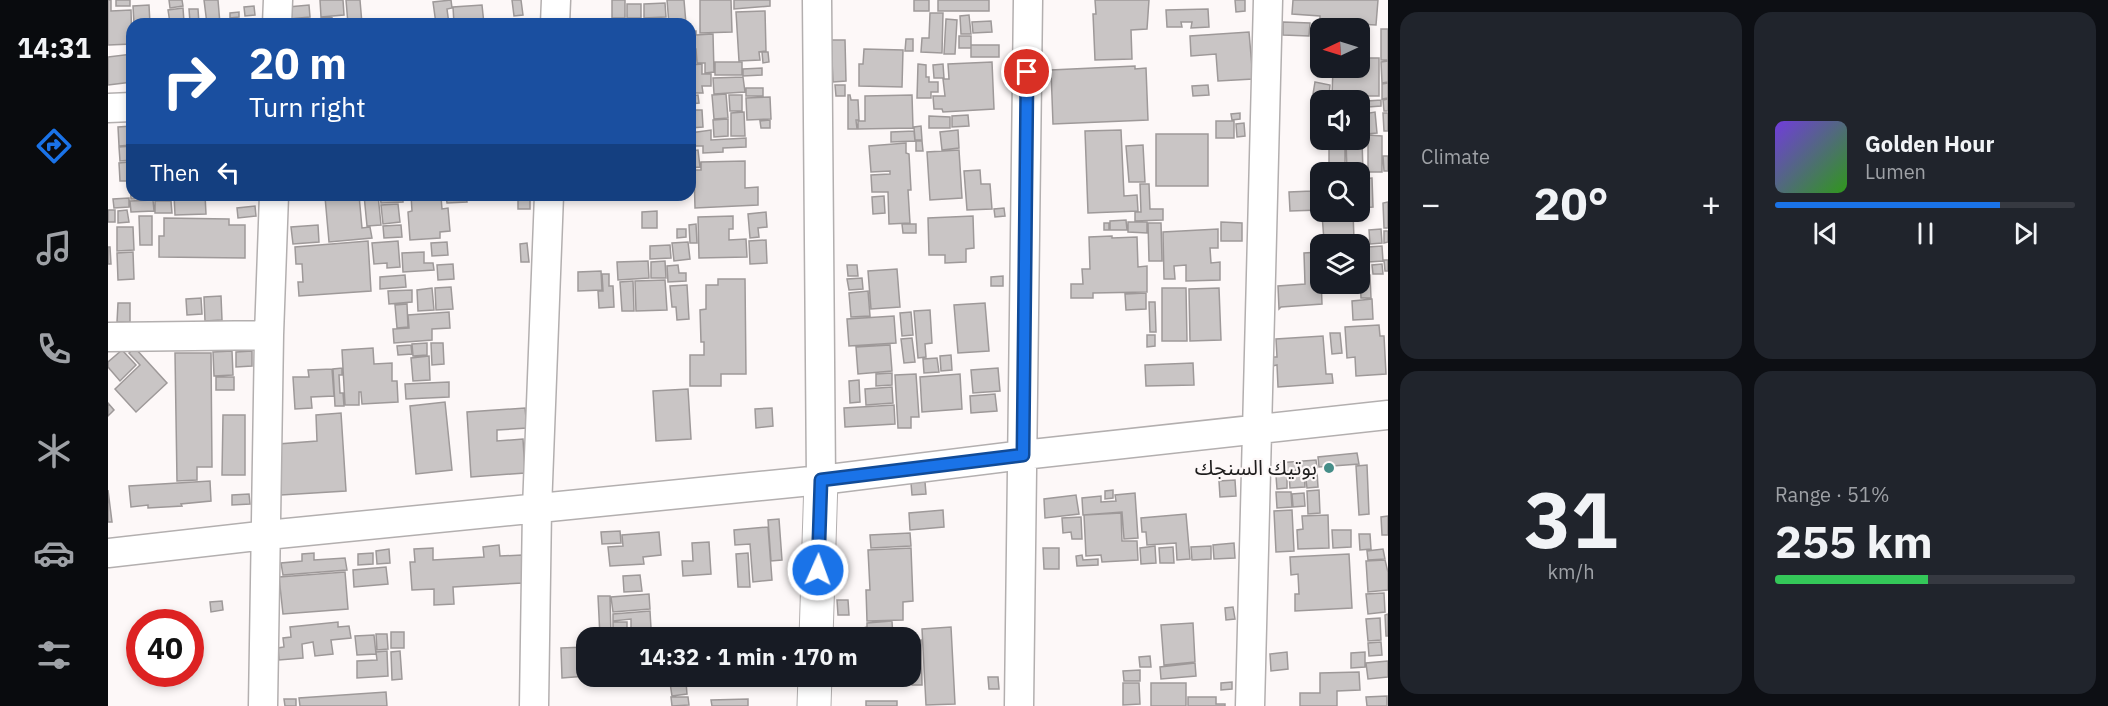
<!DOCTYPE html>
<meta charset="utf-8">
<style>
body{margin:0;font-family:"IBM Plex Sans","Noto Sans Arabic",sans-serif;background:#20242c;color:#f1f3f6;height:100vh;display:flex;flex-direction:column;font-size:22px;white-space:nowrap}
*{box-sizing:border-box;margin:0}
p{font-size:20px;color:#9ea1a6}
.icon{flex:none;width:33px;height:33px;fill:none;stroke:currentColor;stroke-width:2;stroke-linecap:round;stroke-linejoin:round}
.map{position:relative;flex:1;overflow:hidden}
.side{display:flex;flex-direction:column;gap:12px;padding:12px;background:#0d0f14;width:720px}
.side>*{flex:none}
.hud{position:absolute;left:18px;top:18px;width:570px;height:183px;border-radius:18px;box-shadow:0 3px 9px #0003;background:#1a4fa0;color:#fff;overflow:hidden}
.needle{width:39px;rotate:266deg}
.tools{position:absolute;left:1202px;top:18px;display:grid;gap:12px}
.tools a{display:grid;place-items:center;width:60px;height:60px;border-radius:12px;background:#171b24;box-shadow:0 3px 9px #0003;font-size:30px}
.speed{position:absolute;left:18px;top:609px;display:flex;gap:12px;font-size:30px;font-weight:700;text-align:center}
.speed>*{display:grid;place-content:center;width:78px;height:78px;border-radius:50%;background:#171b24;box-shadow:0 3px 9px #0003;line-height:1}
.speed .limit{border:9px solid #d22;background:#fff;color:#111}
.pin{position:absolute;display:grid;place-items:center;width:51px;height:51px;color:#fff;margin:-26px;border:3px solid #fff;border-radius:50%;box-shadow:0 2px 6px #0007}
.me{position:absolute;width:66px;margin:-33px;rotate:2deg;stroke-linejoin:round;filter:drop-shadow(0 0 4px #0008)}
.turn{display:flex;align-items:center;gap:21px;height:126px;padding:0 24px;font-size:27px}
.turn .icon{width:78px;height:78px;stroke-width:2.5}
.turn b{display:block;font-size:42px;line-height:51px}
.then{display:flex;align-items:center;height:57px;padding:0 24px;background:#0003;gap:12px;font-size:22px}
.big{font-size:45px;font-weight:700;line-height:1.1}
.side .tile{flex:1;display:flex;flex-direction:column;justify-content:center;gap:9px;min-width:0;padding:0 21px;border-radius:18px;background:#20242c}
.side .dial{align-items:center;gap:0}
.dial b{font-size:78px;line-height:1}
.song{display:flex;align-items:center;gap:18px}
.cover{width:72px;height:72px;border-radius:9px;background:linear-gradient(135deg,hsl(260 70% 55%),hsl(110 70% 35%))}
.played{height:6px;border-radius:3px;background:linear-gradient(90deg,#1a73e8 75%,#363941 75%)}
.keys{display:flex;justify-content:space-around;direction:ltr}
.heat{display:flex;justify-content:space-between;align-items:center;font-size:33px;direction:ltr}
.charge{height:9px;border-radius:4px;background:linear-gradient(90deg,#34c759 51%,#363941 0)}
.side .tiles{flex:1;display:grid;gap:12px;grid-template-columns:repeat(2,1fr)}
.trip{position:absolute;left:468px;top:627px;width:345px;height:60px;border-radius:18px;background:#171b24;box-shadow:0 3px 9px #0003;font-weight:700;line-height:60px;text-align:center}
main{display:flex;flex:1;min-height:0}
.dock{display:flex;flex-direction:column;width:108px;justify-content:space-around;align-items:center;background:#090b0e;color:#9ea1a6}
.dock .icon{width:42px;height:42px}
.dock .current{color:#1a73e8}
.dock b{font-size:27px;color:#f1f3f6}
.map>svg:first-child{display:block}
.building{fill:#c9c5c5;stroke:#9e9999;stroke-width:1.5}
.lines{fill:none;stroke-linecap:round;stroke-linejoin:round}
.minor-casing{stroke:#b3afaf;stroke-width:31}
.tertiary-casing{stroke:#b3afaf;stroke-width:35}
.minor{stroke:#fff;stroke-width:28}
.tertiary{stroke:#fff;stroke-width:33}
.route-casing{stroke:#114b97;stroke-width:15}
.route{stroke:#1a73e8;stroke-width:10}
.poi-dot{fill:#458d88;stroke:#fdf8f8;stroke-width:2}
.labels{text-anchor:middle;stroke-width:4.5;stroke-linejoin:round;paint-order:stroke}
.poi-label{font-size:21px;fill:#1f1e1e;stroke:#fdf8f8;text-anchor:end}
</style>
<main>
<nav class="dock">
<b>14:31</b>
<svg class="icon current" aria-label="directions" viewBox="0 0 24 24"><path d="M12 3l9 9-9 9-9-9zM9 14v-3h6M13 9l2 2-2 2"/></svg>
<svg class="icon" aria-label="music" viewBox="0 0 24 24"><path d="M9 18V5l10-2v13"/><circle cx="6" cy="18" r="3"/><circle cx="16" cy="16" r="3"/></svg>
<svg class="icon" aria-label="phone" viewBox="0 0 24 24"><path d="M5 4h4l2 5-3 2q2 4 5 5l2-3 5 2v4C11 20 4 13 5 4z"/></svg>
<svg class="icon" aria-label="climate" viewBox="0 0 24 24"><path d="M12 3v18M4 7l16 10M4 17L20 7"/></svg>
<svg class="icon" aria-label="car" viewBox="0 0 24 24"><path d="M5 17H2v-5l4-1 3-4h7l3 4 3 1v5h-3M9 17h6M6 11h13"/><circle cx="7" cy="17" r="2"/><circle cx="17" cy="17" r="2"/></svg>
<svg class="icon" aria-label="filters" viewBox="0 0 24 24"><path d="M4 7h16M4 17h16"/><circle cx="9" cy="7" r="2"/><circle cx="15" cy="17" r="2"/></svg>
</nav>
<div class="map">
<svg width="1280" height="706" viewBox="0 0 1280 706">
<rect width="100%" height="100%" fill="#fdf8f8"/>
<path class="building" d="M0 0H3V11L23 10 24 44 0 45Z
M8 0H22V6H8Z
M61 0H74L75 6 62 8Z
M96 0H110L112 24H99Z
M212 0H235L236 15 213 17Z
M238 0H252L254 24H240Z
M343 0 344 8 339 9 341 24H328L325 2Z
M404 0H413L415 15 406 16Z
M504 0H517V18H504Z
M559 0H576L578 24H561Z
M592 0H623L624 32 592 33Z
M626 0H662V6L626 9Z
M806 0H821V11H806Z
M830 0H881V11H830Z
M987 0H1041L1039 29 1023 30 1024 59 987 60 985 14H988Z
M1127 0H1137V11L1128 12Z
M1185 0H1270L1268 25 1212 22V16L1184 14Z
M557 3 558 17 536 18V4Z
M519 4H533V18H519Z
M41 5 42 24H26L25 6Z
M201 5 202 17 181 19 180 7Z
M374 5 376 24H346L345 7Z
M146 6 147 15 137 16 136 7Z
M75 8 76 22 62 23 60 10Z
M81 9H90L91 24 82 22Z
M1100 9 1101 27 1083 28 1084 22H1073L1074 27H1059L1058 10Z
M657 11 658 51 651 52 652 60 631 61 628 12Z
M131 12V17L122 18V13Z
M822 13H835L834 53 813 52 814 38H821Z
M861 15 863 34H853L852 16Z
M224 17V24H213V18Z
M138 19H148L149 24H139Z
M535 19H558V24H535Z
M838 19 849 20 847 54H836Z
M532 20V24H504V21Z
M883 21 884 32 865 33 864 22Z
M1175 22 1202 23 1201 36 1175 35Z
M1273 29H1280V60H1273Z
M582 31H588V35L605 34 606 72 597 73V63H589L588 49H582Z
M1141 32 1145 79 1110 81 1108 54 1083 56 1082 36Z
M1251 34H1255L1254 58H1271V96H1224L1225 68H1251Z
M851 36H863V48H851Z
M798 39H805V51H797Z
M723 40H737L738 81 725 82Z
M863 45H891V57H863Z
M756 49 795 50 794 87 751 86V64H755Z
M582 52H585L586 63H582Z
M654 52H660L661 62 655 63Z
M24 54V82L0 85V57Z
M1280 61V82L1274 83 1273 62Z
M607 62H634V75H607Z
M884 62 886 109 835 112 834 109H826L825 96H837L835 79H841L840 64Z
M594 64V74H603V86H594L595 93H582V65Z
M810 64 818 65V77H821V82H830V92H823V98H809Z
M835 64 836 78H826L825 65Z
M1027 66V69L1038 68 1040 120 945 124 943 70Z
M654 68V75L635 76V69Z
M635 77 637 92 606 94 605 78Z
M1207 82 1222 85 1221 96 1205 94Z
M1280 83V98L1274 99V84Z
M727 85H737V96H728Z
M1100 85 1101 95 1085 96 1084 86Z
M638 88H655V96H638Z
M618 94 620 118 606 119 604 95Z
M590 95 591 103 582 104V96Z
M621 95H634V111H622Z
M740 95H742L743 100H750L751 120H748L749 129H740Z
M804 95 805 128 750 129V121H757V96Z
M662 97 663 119 639 120 638 98Z
M1280 99V111H1276L1275 100Z
M1273 100V106L1260 107 1259 101Z
M582 110H594L595 127 582 128Z
M636 112 637 136H623V113Z
M1267 112 1269 133 1258 134 1255 114Z
M1132 113V119L1124 120 1123 114Z
M1275 113H1280V131H1276Z
M860 115 861 126 844 127V116Z
M821 116 842 117V128H821Z
M620 119V136L606 137 605 120Z
M662 120V128H653L652 121Z
M1108 121H1126V138H1108Z
M1136 123 1137 136 1129 137 1128 124Z
M24 126V145L11 146 10 127Z
M813 126 814 140H807L806 127Z
M603 130V140L638 138V147L615 148V152L595 153V146H582V133Z
M850 130 851 148 834 150 832 132Z
M1013 130 1016 196 1029 195 1030 211 980 213 977 131Z
M806 131 807 141 783 142V132Z
M1048 134H1100V186H1048Z
M1260 135 1274 136V172H1260Z
M1254 140 1255 172H1239L1238 141Z
M808 141H814L815 151H808Z
M1221 142H1237V172H1221Z
M798 143V153L801 154 803 190H800L802 223 781 224 780 192H764L763 175 782 174V171L763 172 761 146Z
M1035 145 1037 182H1021L1018 146Z
M24 146V160L12 161 11 147Z
M590 150 592 167 582 168V151Z
M851 150 854 198 822 200 819 152Z
M1275 156H1280V171H1276Z
M637 161V188L650 187V205L587 208 586 170H593V162Z
M21 162 23 181H12L11 163Z
M872 170 873 184H882L884 209 859 210 856 171Z
M22 176H24V195H45V198L23 199Z
M1264 178 1265 207 1251 208V179Z
M1204 181H1212V210L1182 211 1181 192 1204 191Z
M1032 184H1041L1042 209H1055V220L1027 221V212H1033Z
M47 195H60V198L47 199Z
M66 195H97L98 214 67 215Z
M251 195 254 228 262 227 264 238 221 242 217 197Z
M256 195H270L273 225 259 226Z
M272 195H295V202L273 203Z
M303 195 333 197 334 209 340 208 342 231 332 232V238L302 240 300 212 304 211Z
M338 195H358L359 202 339 203Z
M410 195H422V209H410Z
M776 196 777 213 765 214 764 197Z
M21 198V207L6 208 5 199Z
M45 200 46 211 23 212 22 201Z
M47 201H63L64 213H47Z
M1280 202V228H1276L1275 203Z
M290 204 292 222 275 224 273 205Z
M147 206 148 216 130 218 129 208Z
M896 208 897 216 887 217 886 209Z
M0 210H7V222H0Z
M19 210 21 222 10 223V211Z
M549 211V228H534V212Z
M658 212 659 227 650 228 651 237 642 238 640 214Z
M1245 212 1246 239 1216 241 1214 214Z
M31 216H44V245H32Z
M625 216V229H621V240L638 239 639 257 591 258 590 217Z
M865 216 866 248 858 249V262L837 263V255H821L820 218Z
M56 218 121 219V225H137V258L51 257V236H56Z
M1018 220 1019 230H1002V221Z
M1020 222H1039V233L1020 232Z
M1113 222 1134 223V241H1113Z
M996 223H1001V230H996Z
M1040 223H1053L1054 261H1041Z
M588 224 589 243H582L581 225Z
M794 224H808V233H795Z
M210 225 211 242 185 244 183 227Z
M293 225 294 237 276 238 275 226Z
M9 227H25L26 250 9 251Z
M569 229H578V237L569 238Z
M1110 229V248H1102L1103 263 1112 262V280L1078 281V265L1066 266 1067 279H1056L1055 232Z
M1273 229 1274 243 1262 244 1261 230Z
M1276 231H1280V242L1276 243Z
M1004 236V238L1029 237 1030 267 1039 266V292L985 293V298H963V284H975L974 269H982L981 237Z
M658 240 659 263 642 264 641 241Z
M260 241 263 291 191 296 190 282H195L194 264H188L187 247Z
M290 241 292 267 279 268V263L266 264 264 243Z
M339 242 340 255 324 256 323 243Z
M580 242 582 259 566 261 564 243Z
M419 243 421 262H413L412 244Z
M562 245 563 258 542 259V246Z
M1274 246 1275 261 1260 262V247Z
M0 247H2L3 264H0Z
M25 252 26 279 10 280 9 253Z
M316 252V263H325L326 270 295 272 294 253Z
M1212 252 1214 304 1173 307 1171 309 1170 286 1197 284 1196 253Z
M1276 260H1280V271H1277Z
M540 261 541 278 510 280 509 262Z
M557 261 558 278H543V262Z
M345 264 346 279 330 280 329 265Z
M1274 264 1275 274H1265L1264 265Z
M570 265 571 273H578V281L560 282 559 266Z
M739 265H749L750 276H740Z
M789 269 792 307 763 309 760 271Z
M493 271 494 290 470 291V272Z
M494 274H501V286H505L506 307 491 308 490 291H495Z
M297 275 298 287 272 289V277Z
M1252 275H1262L1263 298H1253Z
M895 276V286H883V277Z
M754 278 755 289 741 290 739 279Z
M610 279H637L638 374H613V386H582V355H596V342H593L592 310 598 309V285H610Z
M557 280 559 310 528 311 527 281Z
M525 281 526 311H514L512 282Z
M1232 284H1250L1251 292 1232 293Z
M579 285 581 319 569 320 568 307H564L562 286Z
M343 287 345 309 328 310 327 288Z
M324 288 326 310 310 311 309 290Z
M1054 288H1078L1079 341H1054Z
M1111 288 1113 340 1082 341 1081 289Z
M304 290V302L281 304 280 291Z
M760 291 762 316 743 317 741 293Z
M1038 293V309L1018 310 1017 294Z
M113 296 114 320 97 321 96 297Z
M93 298 94 314 79 315 78 299Z
M1264 299 1265 319 1245 320 1244 301Z
M1041 302H1047L1048 332H1042Z
M10 303H22V322H9Z
M877 303 881 351 850 353 846 305Z
M299 304 300 327 289 328 287 305Z
M822 310 824 343 817 344 818 357 810 358 806 311Z
M341 312 342 328 324 329V340L286 343 285 329 301 328 300 315Z
M803 312 805 335 794 336 792 313Z
M786 316 788 343 741 346 739 319Z
M1271 325 1272 336H1276L1278 374 1248 376 1247 357 1239 358 1237 327Z
M1222 333H1232L1234 353 1224 354Z
M1039 335H1047V346L1039 347Z
M1215 336 1218 374H1224L1225 383 1170 387 1169 365 1164 366V357H1169L1168 339Z
M804 338 807 362 796 363 793 339Z
M319 343V355L305 356 304 344Z
M323 343H335L336 364 324 365Z
M303 345 304 354 290 355 289 346Z
M782 345 784 371 750 374 748 347Z
M27 348 59 383 28 412 7 389 32 365 21 353Z
M265 348 266 364 284 363V381H289L290 402 254 404 253 392H251V405H237L234 350Z
M14 350 28 365 12 381 0 367V362Z
M124 351 125 375 106 376 105 352Z
M144 351V366L128 367V352Z
M67 353H103L104 467H89V480L69 481Z
M843 355 844 370 833 371 832 356Z
M321 356 322 380 305 381 303 358Z
M829 358 831 372 816 373 815 359Z
M1085 363 1086 385 1038 386 1037 365Z
M234 368V375H231L232 393H235L236 406H227L225 369Z
M890 368 892 391 865 393 863 370Z
M224 369 226 396 203 397 204 408 187 409 185 377H201L200 370Z
M784 373V385L768 386V374Z
M808 374 811 417H803V428H790L787 375Z
M852 374 854 409 814 412 812 377Z
M108 377H126V390H108Z
M751 380 752 402 742 403 741 381Z
M341 382V397L298 399 297 384Z
M784 387 785 403 758 405 757 389Z
M580 389 583 439 548 441 545 391Z
M887 394 889 411 863 413 862 396Z
M337 402 344 470 308 474 302 406Z
M0 403 6 410 0 416Z
M786 405 787 424 737 427 736 408Z
M417 408 419 428 389 430V441L415 439 417 473 363 477 359 412Z
M664 408 665 426 648 428 647 409Z
M233 413 238 491 173 495 170 444 209 441 208 415Z
M115 415H137V475H114Z
M1249 453 1251 464 1211 467 1210 457Z
M1208 460 1209 468 1170 472 1169 463Z
M1259 465 1261 514 1251 515 1248 466Z
M1209 471 1210 487 1199 488 1197 472Z
M1196 472 1197 487 1182 488 1181 473Z
M1179 475V488L1169 489 1168 476Z
M1127 480 1128 496 1112 497 1111 481Z
M102 481 103 501 73 504 74 506 40 508V505L23 507 21 486Z
M817 482 818 494 804 495 803 483Z
M0 490 4 522H0Z
M1005 490V498L997 499V491Z
M1211 490 1212 513 1200 514 1199 491Z
M1168 492H1183L1184 507 1169 508Z
M1027 493 1030 538 1016 539 1014 512 975 515 974 498 993 496V502L1008 501 1007 495Z
M1196 493 1197 506 1185 507 1184 494Z
M141 494 142 504 124 505V495Z
M968 495 971 514 937 518 936 499Z
M835 510 836 527 802 530 801 513Z
M1184 510 1186 551 1168 552 1166 511Z
M1013 513 1014 541H1029L1030 560 994 562 993 555 978 556 976 515Z
M1078 514 1082 559 1069 560 1068 543 1039 545 1038 532H1034L1033 518Z
M1220 515 1221 548 1190 549 1189 530 1195 529 1194 516Z
M1280 516V535H1274L1273 517Z
M973 517 974 539H964L963 532 955 533 954 518Z
M671 519 674 560 663 561 660 520Z
M660 527 664 580 645 582 642 544 627 545 626 530Z
M1224 530H1243V547L1225 548Z
M512 531 513 543 494 544 493 532Z
M551 532 553 555 535 557 536 564 502 566 500 547 515 546 514 535Z
M802 533 803 546 763 548 762 535Z
M1251 534H1262L1263 549 1252 550Z
M601 542 603 574 575 576 574 561H585L584 543Z
M1126 543 1127 558 1106 559 1105 545Z
M391 545 392 556 414 555 415 583 345 587 346 604 326 605V589L304 590 302 562H307L306 549 325 548V560L376 557 375 547Z
M1047 546 1048 563 1033 564 1032 548Z
M1103 546V559L1084 560 1083 547Z
M1065 547 1066 563H1052L1051 548Z
M803 548 805 601 795 602V620L759 621 758 590H762L760 550Z
M935 548H951V569H936Z
M281 549 282 563 269 564 268 551Z
M1275 549 1277 559 1260 560 1259 551Z
M206 553V560L237 558 239 570 175 575 173 563 194 561V554Z
M265 553V564L250 565V554Z
M640 553 642 587H630L628 554Z
M1241 554 1244 608 1187 611V594H1191L1190 574 1183 575 1182 557Z
M974 555 975 560 990 559V565L969 566 968 556Z
M1277 560 1280 572V590L1260 592 1258 561Z
M278 567 280 584 246 587 245 570Z
M237 572 240 609 175 614 171 577Z
M532 575 534 591 516 592 515 576Z
M1276 593 1277 612 1260 614 1258 594Z
M541 594 542 609 505 612 503 597Z
M490 596H502L503 637H492Z
M729 600H740L741 615H730Z
M114 601 115 610 103 612 102 602Z
M1125 607 1127 619 1118 620 1117 608Z
M542 611 543 628 523 629V619L505 621V614Z
M1280 614V636H1278L1277 615Z
M1272 618 1273 640 1260 641 1258 619Z
M784 621 785 638H756L755 628 759 627V623Z
M230 622V627L241 626 243 638 223 640 225 654 207 656 205 642 194 644 195 658 171 660 170 648 176 647 175 638 183 637 182 627Z
M505 622H519V638H505Z
M1085 623 1087 662 1056 665 1053 625Z
M843 627 847 704 818 705 814 629Z
M562 630 563 638H544L543 631Z
M538 631V638H521V632Z
M283 632H296V648H283Z
M268 634H279L280 649 269 650Z
M266 635 268 654 249 655 247 636Z
M803 640H813L814 685H804Z
M1273 642 1274 655 1261 656 1260 643Z
M478 647 479 676 454 678 453 648Z
M279 651 280 676 249 678V661L269 660 268 652Z
M292 651 294 679 284 680 283 652Z
M1179 652 1180 669 1163 671 1162 654Z
M1257 652V667L1243 668V653Z
M1042 656 1043 667H1032L1031 657Z
M1280 661V677L1260 679 1258 663Z
M1087 663 1088 676 1053 679 1052 667Z
M1032 670V681H1016L1015 671Z
M1251 672 1252 690 1229 691V706H1192V693H1212V673Z
M880 677H890L891 689H881Z
M578 682 579 694 564 696 562 683Z
M1124 682V689L1113 690V683Z
M1015 683H1031L1032 704 1015 705Z
M1043 683H1078V706H1043Z
M278 692 279 706H192L191 698Z
M1279 696V706H1259L1258 697Z
M563 697H580L581 705 564 706Z
M1080 697H1108V704H1117V706H1080Z
M176 699H188V706H177Z
M640 699V706H604L603 700Z
M758 701H789V706H758Z"/>
<g class="lines">
<defs>
<path id="minor" d="M709 0 713 480
M169 24 170 0
M447 24 448 0
M0 108 24 107
M0 337 161 335
M0 553 159 535 713 480 915 455 1280 415
M155 706 161 335 166 195
M426 706 429 509 441 195
M911 706 920 0
M1142 706 1160 0"/>
<path id="tertiary" d="M708 638 713 480
M706 706 707 676"/>
</defs>
<use href="#minor" class="minor-casing"/>
<use href="#tertiary" class="tertiary-casing"/>
<use href="#minor" class="minor"/>
<use href="#tertiary" class="tertiary"/>
</g>
<g class="lines">
<defs>
<path id="route" d="M710 570 713 480 915 455 919 72"/>
</defs>
<use href="#route" class="route-casing"/>
<use href="#route" class="route"/>
</g>
<circle class="poi-dot" cx="1221" cy="468" r="6"/>
<g class="labels">
<g class="poi-label">
<text x="1209" y="475">بوتيك السنجك</text>
</g>
</g>
</svg>
<div class="tools">
<a><svg class="needle" viewBox="-14 -14 28 28"><path d="M0-13l5 13h-10z" fill="#e53935"/><path d="M0 13l5-13h-10z" fill="#9ea1a6"/></svg></a>
<a><svg class="icon" aria-label="sound" viewBox="0 0 24 24"><path d="M4 9h4l5-4v14l-5-4H4zM17 9q2 3 0 6"/></svg></a>
<a><svg class="icon" aria-label="search" viewBox="0 0 24 24"><circle cx="10" cy="10" r="6"/><path d="M15 15l6 6"/></svg></a>
<a><svg class="icon" aria-label="layers" viewBox="0 0 24 24"><path d="M12 4l9 5-9 5-9-5zM3 14l9 5 9-5"/></svg></a>
</div>
<div class="speed"><div class="limit">40</div></div>
<div class="pin" style="left:919px;top:72px;background:#d93025"><svg class="icon" aria-label="arrive" viewBox="0 0 24 24"><path d="M6 21V4h12l-3 4 3 4H6"/></svg></div>
<svg class="me" style="left:710px;top:570px" viewBox="-20 -20 40 40"><circle r="17" fill="#1a73e8" stroke="#fff" stroke-width="3"/><path d="M0-11L8 9 0 5-8 9z" fill="#fff"/></svg>
<div class="trip">14:32 · 1 min · 170 m</div>
<div class="hud">
<div class="turn"><svg class="icon" aria-label="right" viewBox="0 0 24 24"><path d="M7 20v-9h11M14 6l5 5-5 5"/></svg><div><b>20 m</b>Turn right</div></div>
<div class="then">Then<svg class="icon" aria-label="left" viewBox="0 0 24 24"><path d="M17 20v-9H6M10 6l-5 5 5 5"/></svg></div>
</div>
</div>
<section class="side">
<div class="tiles">
<div class="tile"><p>Climate</p>
<div class="heat"><a>−</a><b class="big">20°</b><a>+</a></div>
</div>
<div class="tile">
<div class="song"><i class="cover"></i><div><b>Golden Hour</b><p>Lumen</p></div></div>
<div class="played"></div>
<div class="keys"><svg class="icon" aria-label="previous" viewBox="0 0 24 24"><path d="M18 5L8 12l10 7zM5 5v14"/></svg><svg class="icon" aria-label="pause" viewBox="0 0 24 24"><path d="M8 5v14M16 5v14"/></svg><svg class="icon" aria-label="next" viewBox="0 0 24 24"><path d="M6 5l10 7-10 7zM19 5v14"/></svg></div>
</div>
<div class="tile dial"><b>31</b><p>km/h</p></div>
<div class="tile"><p>Range · 51%</p><b class="big">255 km</b><div class="charge"></div></div>
</div>
</section>
</main>
